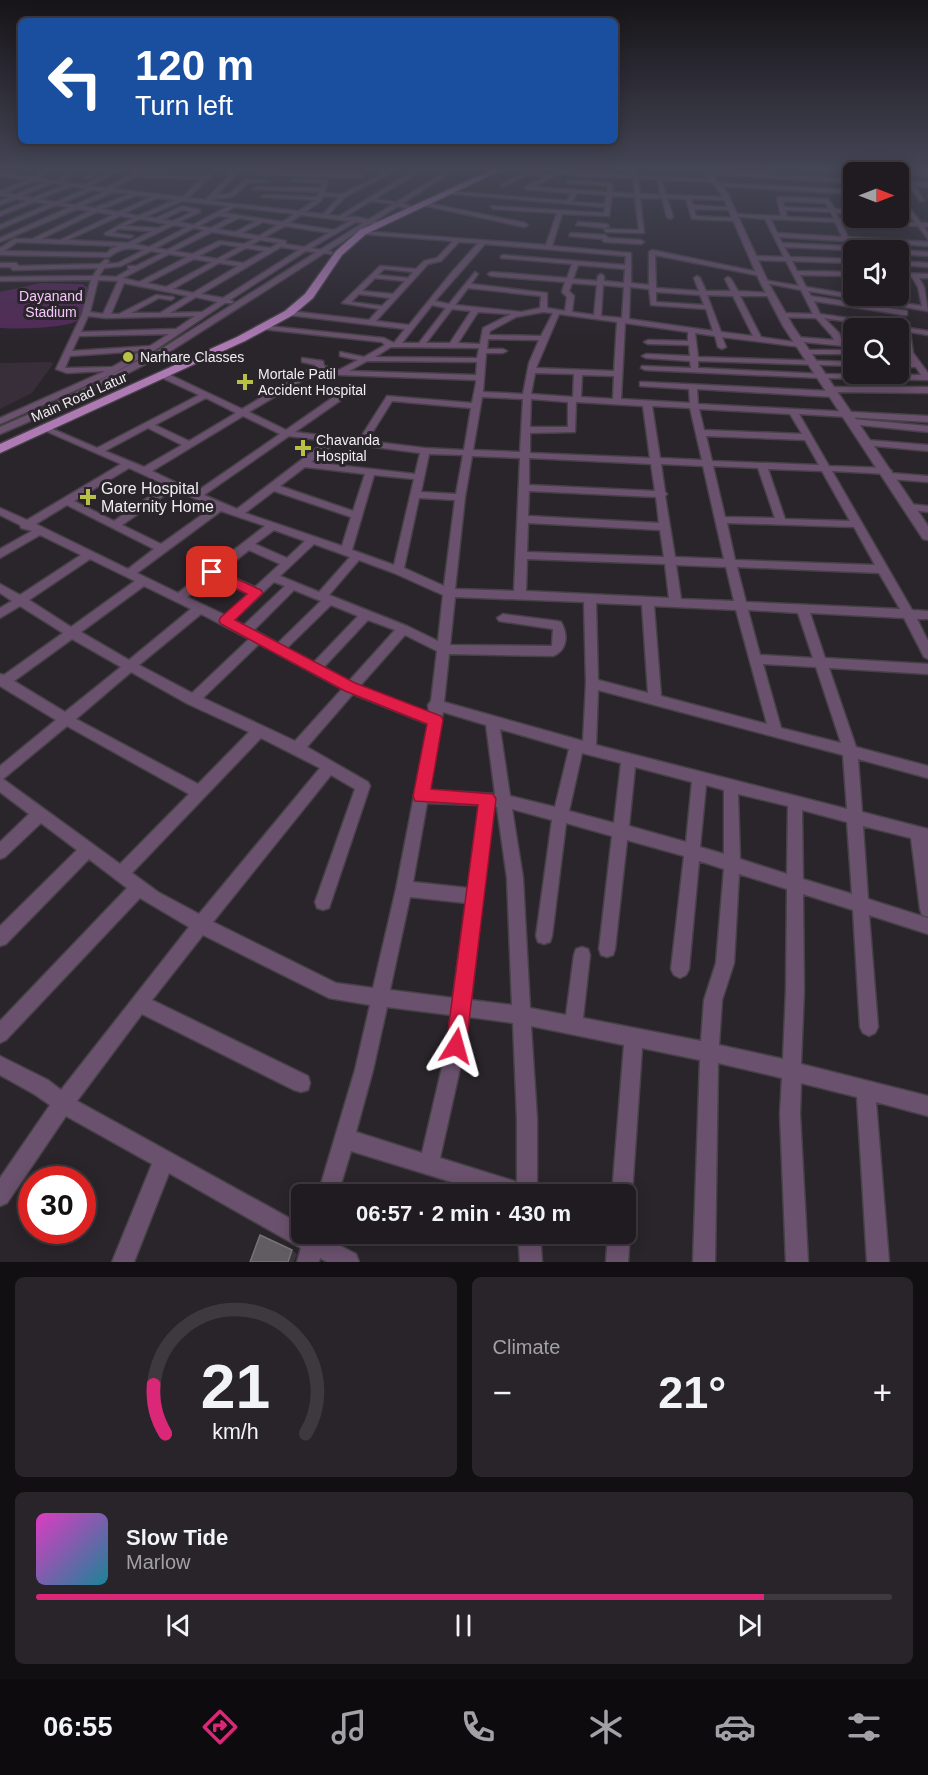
<!DOCTYPE html>
<meta charset="utf-8">
<style>
body{margin:0;font-family:Arial,sans-serif;background:#282429;color:#f1f3f6;height:100vh;display:flex;flex-direction:column;font-size:22px;white-space:nowrap}
*{box-sizing:border-box;margin:0}
p{font-size:20px;color:#a2a1a5}
.icon{flex:none;width:33px;height:33px;fill:none;stroke:currentColor;stroke-width:2;stroke-linecap:round;stroke-linejoin:round}
.map{position:relative;height:1262px;overflow:hidden}
.drawer{display:flex;flex-direction:column;gap:15px;padding:15px;background:#120f12;flex:1}
.drawer>*{flex:none}
.hud{position:absolute;left:18px;top:18px;width:600px;height:126px;border-radius:9px;box-shadow:0 3px 15px #0003,0 0 0 2px #3d393e;background:#1a4fa0;color:#fff;overflow:hidden}
.needle{width:39px;rotate:90deg}
.buttons{position:absolute;left:843px;top:162px;display:grid;gap:12px}
.buttons a{display:grid;place-items:center;width:66px;height:66px;border-radius:9px;background:#201b20;box-shadow:0 3px 15px #0003,0 0 0 2px #3d393e;font-size:30px}
.speed{position:absolute;left:18px;top:1166px;display:flex;gap:12px;font-size:30px;font-weight:700;text-align:center}
.speed>*{display:grid;place-content:center;width:78px;height:78px;border-radius:50%;background:#201b20;box-shadow:0 3px 15px #0003,0 0 0 2px #3d393e;line-height:1}
.speed .limit{border:9px solid #d22;background:#fff;color:#111}
.pin{position:absolute;display:grid;place-items:center;width:51px;height:51px;color:#fff;margin:-26px;border-radius:12px;box-shadow:0 3px 9px #0006}
.me{position:absolute;width:66px;margin:-33px;rotate:8deg;stroke-linejoin:round;filter:drop-shadow(0 0 4px #0008)}
.turn{display:flex;align-items:center;gap:21px;height:126px;padding:0 18px;font-size:27px}
.turn .icon{width:78px;height:78px;stroke-width:2.5}
.turn b{display:block;font-size:42px;line-height:51px}
.big{font-size:45px;font-weight:600;line-height:1.1}
.drawer .tile{flex:1;display:flex;flex-direction:column;justify-content:center;gap:9px;min-width:0;padding:0 21px;border-radius:9px;background:#282429}
.drawer .dial{align-items:center;gap:0}
.dial svg{height:156px;overflow:visible;fill:none;stroke:#3d393e;stroke-width:7;stroke-linecap:round;text-anchor:middle}
.dial text{fill:#f1f3f6;stroke:none}
.song{display:flex;align-items:center;gap:18px}
.cover{width:72px;height:72px;border-radius:9px;background:linear-gradient(135deg,hsl(310 70% 55%),hsl(190 70% 35%))}
.played{height:6px;border-radius:3px;background:linear-gradient(90deg,#db2777 85%,#3d393e 85%)}
.keys{display:flex;justify-content:space-around;direction:ltr}
.heat{display:flex;justify-content:space-between;align-items:center;font-size:33px;direction:ltr}
.drawer .tiles{flex:1;display:grid;gap:15px;grid-template-columns:1fr 1fr}
.tile:last-child{grid-column:span 2}
.trip{position:absolute;left:291px;top:1184px;width:345px;height:60px;border-radius:9px;background:#201b20;box-shadow:0 3px 15px #0003,0 0 0 2px #3d393e;font-weight:600;line-height:60px;text-align:center}
.tabs{display:flex;height:96px;justify-content:space-around;align-items:center;background:#0d0b0d;color:#a2a1a5}
.tabs .icon{width:42px;height:42px}
.tabs .current{color:#db2777}
.tabs b{font-size:27px;color:#f1f3f6}
.map>svg:first-child{display:block}
.built{fill:#382e39}
.green{fill:#512a57}
.lines{fill:none;stroke-linecap:round;stroke-linejoin:round}
.minor-casing{stroke:#464047;stroke-width:3}
.tertiary-casing{stroke:#464047;stroke-width:3}
.primary-casing{stroke:#464047;stroke-width:3}
.minor{fill:#6a516d;fill-rule:evenodd}
.tertiary{fill:#6a516d;fill-rule:evenodd}
.primary{fill:#ad7ab4;fill-rule:evenodd}
.shaded-wall{fill:#3a343b}
.building{fill:#615c62;stroke:#787279;stroke-width:1.5}
.route{fill:#e11d48;stroke:#92132f;stroke-width:1.5}
.poi-dot{fill:#b9c046;stroke:#2a242b;stroke-width:2}
.labels{text-anchor:middle;stroke-width:6;stroke-linejoin:round;paint-order:stroke}
.far-park-label{font-size:14px;fill:#f6c6fd;stroke:#2a242b}
.far-poi-label{font-size:14px;fill:#f1edf2;stroke:#2a242b;text-anchor:start}
.far-street-label{font-size:14px;fill:#f1edf2;stroke:#2a242b}
.poi-label{font-size:16px;fill:#f1edf2;stroke:#2a242b;text-anchor:start}
</style>
<div class="map">
<svg width="928" height="1262" viewBox="0 0 928 1262">
<rect width="100%" height="100%" fill="#2a242b"/>
<path class="built" d="M51 362 53 364 32 393 0 409V363Z"/>
<path class="green" d="M41 283 82 284 88 288C85 297 84 312 79 319 71 329 13 329 0 328V292Z"/>
<g class="lines">
<defs>
<path id="minor" d="M49 168H54L38 178 57 181 73 168H78L62 182 84 185 118 168H124L90 186 106 188 140 169 143 171 139 174 205 176 209 173 211 176 188 198 208 200 207 198 233 172H214L212 169H237L239 172 216 195 229 194 245 180 270 181 248 183 232 197 213 199 209 201 299 211 315 200 261 197 264 195 317 197 319 192 253 189 256 187 320 188 322 183 291 181 294 179 325 180 328 182 324 193 342 194 386 172 349 168 391 170 400 168 345 197 328 215 339 216 418 168 447 170 444 172 422 170 375 199 394 202V204L371 201 345 217H357L384 223 381 225 356 222 311 248 332 252V254L306 251 230 300 234 302 232 303H225L155 350 112 374 0 424V418L105 371 67 373 56 369 82 314 91 280 0 281V277L93 276 98 268 13 270 10 267H0V263H16L19 266 100 264 106 259 109 261 107 264 118 263 144 250C129 247 121 248 109 257L0 255V248L14 239H32L90 211 77 209 0 242V238L70 207 56 205 0 229V225L49 204 34 202 0 216V212L27 201 16 199 0 205V201L9 197 0 196V191L27 180 0 176V172L32 177ZM134 177 201 179 183 197 113 189ZM33 181 46 182 15 195 4 193ZM53 183 65 185 33 198 21 196ZM72 186 87 189 55 202 39 199ZM92 190 106 191 75 205 62 203ZM114 192 130 194 95 208 82 206ZM137 195 151 197 118 212 102 209ZM323 196 339 197 323 214 305 212 321 201ZM157 198 175 200 138 216 125 213ZM182 201 228 206 193 225 179 222 200 212V210L182 206 156 218 145 217ZM235 207 294 214 283 222 224 213ZM183 210 192 212 173 221 162 220ZM97 212 113 215 60 240 41 239ZM301 215 350 221 334 230 289 223ZM120 216 133 218 105 233V235L130 238 133 236 113 233 118 229 152 231 128 243 68 240ZM218 216 231 217 211 228 199 226ZM239 218 256 221 235 232 217 229ZM140 219 167 224 158 228 125 226ZM263 222 278 225 259 236 242 233ZM174 225 187 227 149 247 135 244ZM285 226 329 233 304 247 285 244 286 241 265 237ZM194 228 205 230 167 250 156 248ZM212 232 254 239 244 244 219 241 192 254 174 251ZM260 240 279 243 270 248 251 245ZM17 242 118 246 111 249 107 253 4 251ZM222 244 239 247 217 259 199 256ZM281 247 299 250 223 298 201 294ZM246 248 265 251 243 263 224 260ZM151 251 162 253 136 266H128V268L130 269 116 277 99 276 104 268 121 266ZM169 254 187 257 139 282 123 278ZM194 259 212 262 166 287 147 283ZM219 263 238 266 193 293 173 289ZM98 280 118 281 103 314 90 312ZM124 283 188 296 160 313H131L159 298 171 300 174 298 173 297 156 295 119 314H111ZM196 297 218 302 202 312 170 313ZM88 316 106 318 195 316 176 329 81 332ZM169 334 150 346 72 351 79 336ZM141 351 112 367 65 368 70 356Z
M101 168H106L88 179 83 178Z
M502 168 549 175 560 169 583 173 632 175V168H636L637 176 715 179 713 182 662 180 666 195 729 197 727 200 691 199 693 205 735 208 732 210 694 209 696 216 737 218 739 221 692 219 686 199 667 198 673 217 670 219 667 217 662 198H640L644 233 606 232 604 229 639 230 635 197 612 196 609 216 562 214 552 246 631 253V283L649 285V252L652 250 763 273 764 274 761 276 655 255 656 288 699 291 694 278 697 276 700 278 706 291H731L725 279 728 277 731 279 738 291 772 293V295L770 296H740L761 337 801 343 805 345 801 347 722 337 726 347 722 349 718 347 715 336 695 333 698 357 854 362V366L698 361V368L822 374 921 375 916 367H898V363H912L905 353 902 331 898 330V328H887L824 318 839 333 842 341 854 345V354H803L802 352 806 350H851L844 346 794 341V337H797L834 340 832 336 816 318 779 317 778 315 782 313 813 314 801 290 761 282 764 280 799 286 786 261 754 260 751 258 754 256 784 257 765 219 732 216 735 214 781 216 777 199 780 197 828 199 835 209 854 210V214L836 213 839 219 915 223 902 204 905 202 921 223H928V227H924L928 233V239L918 226 841 223 848 237 928 242V246L850 241 855 250 854 258 848 250 784 247 790 257 854 259V263L792 261 797 271 854 272V276L800 275 806 287 922 306 918 287 912 277H898V273L928 274V278H919L924 287 928 311 808 291 811 296 907 311V315H904L814 301 820 314 902 326 901 323 905 321 909 323V328L928 331V335L910 332 913 353 928 373V380L822 378 645 370 641 368 642 366 691 368 690 361 646 358 642 356 646 354 690 356 689 345 648 344 644 342 648 340 688 341V332L625 323 621 399 690 403 689 389 640 386V382H643L830 391 827 389 831 387H928V393L834 392 838 394 834 397 697 389 698 404 928 416V422L799 414 829 466 887 468 892 471 890 473 928 476V482L890 479 885 476 887 474 832 471 912 610 928 611V619H917L928 641V659L924 657 904 618 810 613 825 658 928 664V674L829 668 856 747 928 766V778L858 759 862 812 928 829V917L922 915 920 909 911 838 863 826 868 899 928 918V934L869 915 878 1027 875 1033 869 1036 863 1033 860 1027 853 910 803 894 804 990 801 1064 928 1096V1116L876 1102 889 1262H867L857 1097 801 1083 800 1114 808 1262H786L780 1114 782 1078 718 1063 715 1262H693L700 1060 642 1048 632 1194 629 1201 626 1203V1194H612L624 1045 531 1026 537 1119V1194H491L351 1151 338 1194H318L355 1070 370 1005 329 998 203 935 152 1000 308 1076 310 1083 308 1090 301 1092 294 1090 142 1014 77 1101 302 1225V1233H327L325 1238 356 1254 359 1262H327L320 1258 319 1262H297L301 1248 169 1173 134 1262H112L152 1164 66 1116 7 1203 0 1206V1178L50 1105 34 1094 0 1075V1056L48 1080 61 1090 189 927 140 898 6 1040 0 1043V1021L127 888 89 859 6 944 0 946V926L77 850 41 823 5 857 0 859V842L29 814 0 792V766L56 720 0 686V674L4 675 63 633 20 606 0 618V608L12 601 0 593V584L20 595 81 555 40 535 0 558V549L32 531 21 528 20 525 0 515V508L27 520 121 464 41 429 42 427H48L97 448 199 395 160 377V373H166L242 409 316 365 302 362V358L323 361 324 366 339 370 358 360 340 356V352L364 357 385 345 382 342 262 329H259V325L384 338 394 343 405 329 289 315 285 313 289 311 369 320 379 309 342 303 380 266 416 269 424 261 437 258 453 241 363 234 361 231 546 245 557 213 493 209 491 206 604 213 605 207 443 193 446 191 567 201 571 193 525 189V187L545 177 530 174 501 187V185L525 173ZM561 173 583 177 633 178 635 194 612 192 613 185 610 183 568 180 566 183 608 186 607 192 533 187ZM638 179H657L661 195 640 194ZM577 193 606 195 605 204 572 202ZM783 201 826 203 829 209 784 207ZM785 210 831 212 834 219 787 217ZM771 219 835 222 842 237 777 233ZM779 237 844 241 846 246 782 243ZM459 242 478 243 452 272 409 325 376 321 428 264 441 261ZM485 244 626 256 625 265 503 255 501 256V258L572 264 567 278 491 272 488 274 491 276 565 282 562 292 567 297 565 311 547 308V293L471 284 478 274 475 272 449 304 435 301ZM578 265 625 269 624 283 604 281V276L601 274 598 276 597 281 573 279ZM384 269 413 272 408 278 378 275ZM375 278 405 281 393 294 362 291ZM572 283 597 285 594 315 572 312 574 296 569 291ZM603 285 624 287 622 318 601 316ZM630 287 649 289 651 305 706 309 713 331 629 319ZM468 288 541 296 540 308 521 312 455 305ZM656 292 700 295 704 305 656 302ZM359 294 390 298 382 306 351 302ZM707 295 733 296 753 336 721 332ZM432 305 446 308 419 343H402ZM452 309 471 311 450 343H426ZM478 312 511 314 483 328 480 344 458 343ZM543 312 553 313 541 336 489 335 490 331 516 317ZM559 314 617 322 614 371 536 368ZM488 339 539 340 529 363 523 394 483 392 486 353H503L507 351 503 349H487ZM391 347 479 348 477 358 375 357ZM367 361 477 362 476 375 349 371ZM320 370 340 375 476 380V383L472 403 387 396 359 440 295 432 354 391V387H348L286 430 249 412ZM535 373 574 374 573 397 531 394ZM582 375 614 376 613 399 581 397ZM482 397 523 399 520 452 473 450ZM206 398 236 413 189 441 155 425ZM531 399 568 402V427H530ZM392 401 471 408 464 450 425 448 367 441ZM576 402 643 406 650 458 530 453V433L575 432ZM652 406 690 408 702 460 660 458ZM699 409 790 414 802 434 704 430ZM243 416 280 434 196 492 152 471ZM148 428 182 445 144 467 105 451ZM289 436 326 441 237 509 204 495ZM706 436 805 440 819 465 712 461ZM336 442 420 453 415 474 311 462ZM429 454 463 455 456 494 421 492ZM472 456 520 458 514 591 455 589 465 497ZM529 458 651 464 655 491 529 485ZM661 464 703 466 724 559 675 557 665 496 667 494 665 492ZM713 466 758 468 775 518 725 517ZM305 467 365 474 353 511 280 486ZM129 468 166 485 114 521 74 501ZM768 469 822 471 850 521 785 519ZM374 475 414 479 394 565 352 550ZM174 489 213 507 161 544 122 525ZM274 491 351 517 342 546 245 513ZM529 491 656 497 659 523 528 516ZM419 498 455 500 444 586 404 568ZM67 505 154 549 128 569 36 524ZM221 511 265 526 178 593 137 573ZM528 523 660 530 664 557 527 552ZM727 523 854 527 875 565 735 560ZM274 530 305 541 287 558 255 544ZM314 544 350 557 319 592 280 576ZM249 550 280 564 255 587 221 572ZM90 559 135 581 71 627 29 600ZM527 559 665 564 669 598 526 591ZM359 560 394 573 443 595 438 641 407 626 329 595ZM676 565 726 567 734 601 681 599ZM737 567 879 573 900 609 746 602ZM213 577 248 594 225 615 187 597ZM274 582 285 586 244 625 234 620ZM144 586 191 609 129 660 81 632ZM294 590 321 601 278 643 254 630ZM455 597 584 602 586 683 583 741 444 702 449 654 553 656C568 650 568 634 561 622L557 621 503 614 497 618 499 621 553 629 552 646 450 645ZM596 603 642 605 648 693 598 680ZM331 605 358 616 314 662 287 648ZM654 606 736 610 767 724 661 696ZM748 610 798 613 813 658 760 655ZM201 614 249 639 192 693 139 665ZM368 620 395 630 349 681 324 667ZM405 635 437 651 431 701 428 705 429 713 360 686ZM72 639 121 667 65 712 14 681ZM259 644 342 689 295 741 203 698ZM763 664 816 667 841 743 781 728ZM131 672 188 704 249 732 198 784 76 719ZM598 690 843 755 847 809 596 745ZM353 694 428 724 396 889 373 988 336 983 213 922 331 775 355 789 315 902 317 908 323 910 329 908 370 786 368 782 307 747ZM443 712 486 725 495 794 429 790ZM67 726 189 794 120 864 3 779ZM500 729 569 749 555 807 510 796ZM261 738 320 768 199 914 158 892 132 873ZM582 753 621 763 614 823 569 811ZM635 767 692 782 686 842 629 826ZM706 785 724 790V854L700 847ZM738 794 788 806 787 874 740 859ZM427 803 479 805 468 888 413 882ZM493 806 497 807 507 878 512 1005 471 1000ZM512 809 552 820 536 936 538 942 544 944 550 942 552 936 566 823 612 836 599 949 601 955 607 957 613 955 615 949 627 840 684 856 671 969 674 975 680 978 686 975 689 969 699 861 724 869 716 963 704 1000 701 1041 583 1018 590 955 588 949 582 947 576 949 574 955 566 1015 530 1008 523 878ZM802 810 847 822 852 894 803 879ZM739 874 787 889 786 990 783 1059 719 1045 722 1000 734 963ZM410 897 466 903 453 998 390 990ZM387 1007 451 1015 447 1046 422 1153 356 1132 373 1070ZM469 1017 513 1023 517 1119V1182L440 1158 465 1046Z
M661 168H705L706 169H663Z
M805 168 928 172V176L898 174V172L807 169Z
M707 171 854 179V183L705 174Z
M257 172 361 174 364 176 361 178 255 175Z
M898 181 928 183V187L915 186 924 201H920L909 185H898Z
M718 183 854 190V194L716 186Z
M898 192 908 194 909 195 898 196Z
M397 202 410 206 411 207 408 209 395 205Z
M423 202 525 223 528 225 525 227 421 205Z
M578 222 606 224 609 226 606 228 576 225Z
M571 233 605 235 608 237 607 238 641 240 644 242 641 244 605 242 602 240 603 239 569 236Z
M896 250H898L928 252V256L898 254V250Z
M898 261 928 263V267L898 265Z
M853 419 928 426V432L850 424 849 422Z
M867 440 928 445V451L864 445V441Z
M909 504 928 506V512L905 509V505Z
M626 1225 630 1233 628 1262H606L608 1233H626Z
M518 1233H540L542 1262H520Z"/>
<path id="tertiary" d="M451 168H458L169 352 65 406 0 434V427L57 402 163 348Z
M700 168H706L728 194 768 282 793 326 928 526V540L923 539 783 326 760 282 722 195Z"/>
<path id="primary" d="M496 168H506L366 234 342 255 313 298 293 315 245 341 0 453V444L237 337 285 311 305 294 336 251 360 230Z"/>
</defs>
<use href="#minor" class="minor-casing"/>
<use href="#tertiary" class="tertiary-casing"/>
<use href="#primary" class="primary-casing"/>
<use href="#minor" class="minor"/>
<use href="#tertiary" class="tertiary"/>
<use href="#primary" class="primary"/>
</g>
<path class="shaded-wall" d="M292 1250 297 1254 294 1262H288Z"/>
<path class="building" d="M260 1235 292 1250 288 1262H250Z"/>
<linearGradient id="sky" x2="0" y2="1"><stop stop-color="#171418"/><stop offset="0.49" stop-color="#444555"/><stop offset="1" stop-color="#444555" stop-opacity="0"/></linearGradient>
<rect width="928" height="345" fill="url(#sky)"/>
<path class="route" d="M212 568 261 590 263 593 235 620 355 683 441 716 443 720 431 789 493 794 496 799 466 1046 463 1053 456 1056 449 1053 446 1046 478 805 415 801 413 796 427 724 345 691 221 624 219 621 221 617 247 594 208 575 206 572 208 569Z"/>
<g class="poi-dot">
<circle cx="128" cy="357" r="6"/>
<path d="M242 373h6v6h6v6h-6v6h-6v-6h-6v-6h6z"/>
<path d="M300 439h6v6h6v6h-6v6h-6v-6h-6v-6h6z"/>
<path d="M85 488h6v6h6v6h-6v6h-6v-6h-6v-6h6z"/>
</g>
<g class="labels">
<g class="far-park-label">
<text x="51" y="301">Dayanand<tspan x="51" dy="16">Stadium</tspan></text>
</g>
<g class="far-poi-label">
<text x="140" y="362">Narhare Classes</text>
<text x="258" y="379">Mortale Patil<tspan x="258" dy="16">Accident Hospital</tspan></text>
<text x="316" y="445">Chavanda<tspan x="316" dy="16">Hospital</tspan></text>
</g>
<g class="far-street-label">
<text transform="translate(79 397) rotate(-24)" y="5">Main Road Latur</text>
</g>
<g class="poi-label">
<text x="101" y="494">Gore Hospital<tspan x="101" dy="18">Maternity Home</tspan></text>
</g>
</g>
</svg>
<div class="buttons">
<a><svg class="needle" viewBox="-14 -14 28 28"><path d="M0-13l5 13h-10z" fill="#e53935"/><path d="M0 13l5-13h-10z" fill="#a2a1a5"/></svg></a>
<a><svg class="icon" aria-label="sound" viewBox="0 0 24 24"><path d="M4 9h4l5-4v14l-5-4H4zM17 9q2 3 0 6"/></svg></a>
<a><svg class="icon" aria-label="search" viewBox="0 0 24 24"><circle cx="10" cy="10" r="6"/><path d="M15 15l6 6"/></svg></a>
</div>
<div class="speed"><div class="limit">30</div></div>
<div class="pin" style="left:212px;top:572px;background:#d93025"><svg class="icon" aria-label="arrive" viewBox="0 0 24 24"><path d="M6 21V4h12l-3 4 3 4H6"/></svg></div>
<svg class="me" style="left:456px;top:1046px" viewBox="-20 -20 40 40"><path d="M0-17L14 15 0 8-14 15z" fill="#e11d48" stroke="#fff" stroke-width="4"/></svg>
<div class="trip">06:57 · 2 min · 430 m</div>
<div class="hud">
<div class="turn"><svg class="icon" aria-label="left" viewBox="0 0 24 24"><path d="M17 20v-9H6M10 6l-5 5 5 5"/></svg><div><b>120 m</b>Turn left</div></div>
</div>
</div>
<section class="drawer">
<div class="tiles">
<div class="tile dial"><svg viewBox="0 0 100 80">
<path d="M14 69A42 42 0 1 1 86 69"/>
<path d="M14 69A42 42 0 0 1 8 44" stroke="#db2777"/>
<text x="50" y="56" font-size="32" font-weight="700">21</text>
<text x="50" y="72" font-size="11">km/h</text>
</svg></div>
<div class="tile"><p>Climate</p>
<div class="heat"><a>−</a><b class="big">21°</b><a>+</a></div>
</div>
<div class="tile">
<div class="song"><i class="cover"></i><div><b>Slow Tide</b><p>Marlow</p></div></div>
<div class="played"></div>
<div class="keys"><svg class="icon" aria-label="previous" viewBox="0 0 24 24"><path d="M18 5L8 12l10 7zM5 5v14"/></svg><svg class="icon" aria-label="pause" viewBox="0 0 24 24"><path d="M8 5v14M16 5v14"/></svg><svg class="icon" aria-label="next" viewBox="0 0 24 24"><path d="M6 5l10 7-10 7zM19 5v14"/></svg></div>
</div>
</div>
</section>
<nav class="tabs">
<b>06:55</b>
<svg class="icon current" aria-label="directions" viewBox="0 0 24 24"><path d="M12 3l9 9-9 9-9-9zM9 14v-3h6M13 9l2 2-2 2"/></svg>
<svg class="icon" aria-label="music" viewBox="0 0 24 24"><path d="M9 18V5l10-2v13"/><circle cx="6" cy="18" r="3"/><circle cx="16" cy="16" r="3"/></svg>
<svg class="icon" aria-label="phone" viewBox="0 0 24 24"><path d="M5 4h4l2 5-3 2q2 4 5 5l2-3 5 2v4C11 20 4 13 5 4z"/></svg>
<svg class="icon" aria-label="climate" viewBox="0 0 24 24"><path d="M12 3v18M4 7l16 10M4 17L20 7"/></svg>
<svg class="icon" aria-label="car" viewBox="0 0 24 24"><path d="M5 17H2v-5l4-1 3-4h7l3 4 3 1v5h-3M9 17h6M6 11h13"/><circle cx="7" cy="17" r="2"/><circle cx="17" cy="17" r="2"/></svg>
<svg class="icon" aria-label="filters" viewBox="0 0 24 24"><path d="M4 7h16M4 17h16"/><circle cx="9" cy="7" r="2"/><circle cx="15" cy="17" r="2"/></svg>
</nav>
